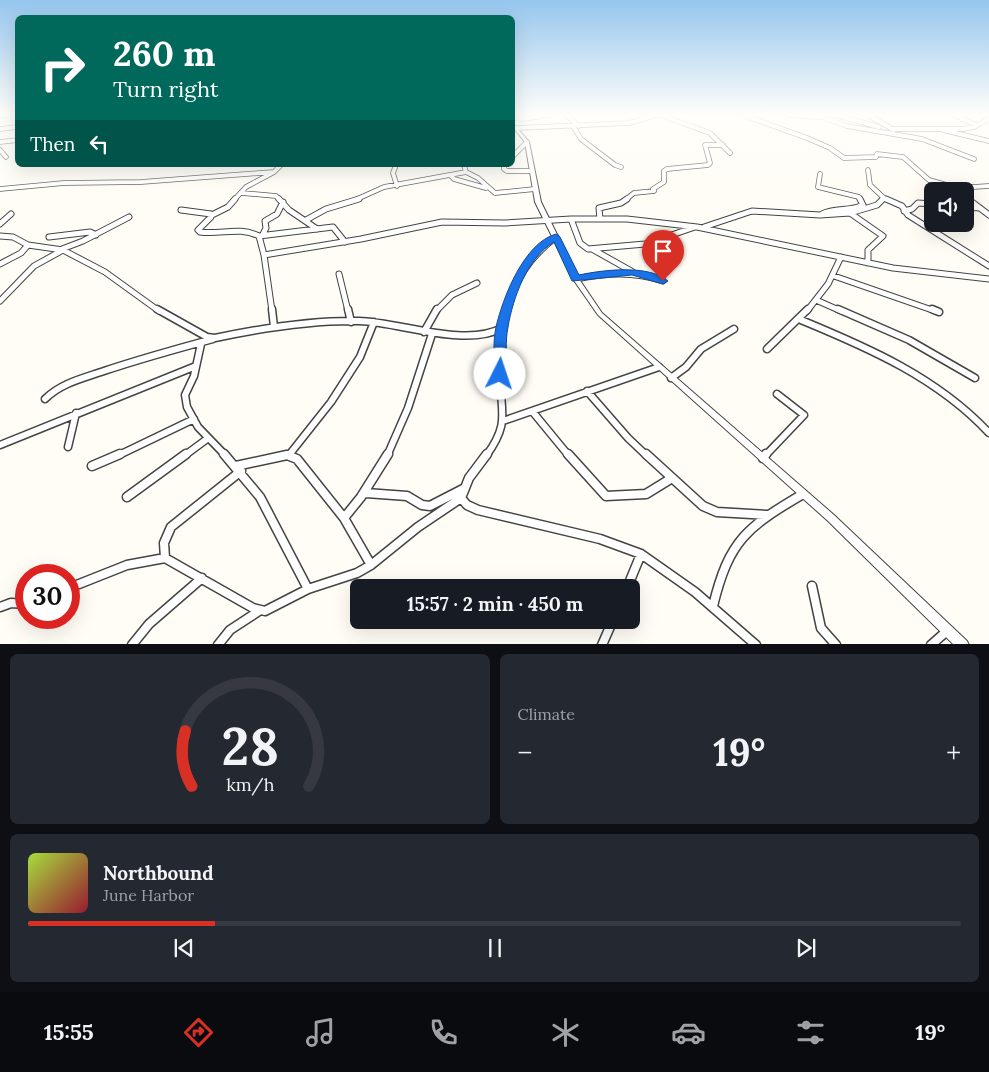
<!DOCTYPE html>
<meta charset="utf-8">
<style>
body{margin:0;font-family:Lora,serif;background:#242831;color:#f1f3f6;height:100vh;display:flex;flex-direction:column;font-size:19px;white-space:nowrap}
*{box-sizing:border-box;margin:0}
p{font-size:16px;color:#9ea1a6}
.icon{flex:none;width:28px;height:28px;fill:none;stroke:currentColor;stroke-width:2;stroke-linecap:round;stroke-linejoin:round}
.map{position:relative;height:644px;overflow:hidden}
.side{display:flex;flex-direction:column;gap:10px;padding:10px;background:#0d0f14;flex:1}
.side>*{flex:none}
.hud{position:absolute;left:15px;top:15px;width:500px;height:152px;border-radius:8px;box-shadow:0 5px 20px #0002;background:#00695c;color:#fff;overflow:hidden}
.tools{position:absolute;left:924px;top:182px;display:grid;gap:10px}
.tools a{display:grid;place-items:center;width:50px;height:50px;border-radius:8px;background:#171b24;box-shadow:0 5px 20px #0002;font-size:25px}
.speed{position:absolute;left:15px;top:564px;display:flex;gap:10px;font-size:25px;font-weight:700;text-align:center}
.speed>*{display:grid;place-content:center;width:65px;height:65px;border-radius:50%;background:#171b24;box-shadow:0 5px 20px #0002;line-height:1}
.speed .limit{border:8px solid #d22;background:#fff;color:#111}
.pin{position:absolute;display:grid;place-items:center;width:42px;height:42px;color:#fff;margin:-51px -21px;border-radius:50% 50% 50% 0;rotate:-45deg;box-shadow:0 0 5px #0007}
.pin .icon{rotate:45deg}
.me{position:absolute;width:55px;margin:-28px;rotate:4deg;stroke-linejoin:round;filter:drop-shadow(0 0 4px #0008)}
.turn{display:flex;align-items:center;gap:18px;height:105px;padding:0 15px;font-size:22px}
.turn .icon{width:65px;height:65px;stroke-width:2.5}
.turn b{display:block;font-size:35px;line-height:42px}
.then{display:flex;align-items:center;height:48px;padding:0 15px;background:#0003;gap:10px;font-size:19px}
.big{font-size:38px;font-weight:700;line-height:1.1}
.side .tile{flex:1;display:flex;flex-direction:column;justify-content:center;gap:8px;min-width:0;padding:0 18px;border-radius:8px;background:#242831}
.side .dial{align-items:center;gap:0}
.dial svg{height:130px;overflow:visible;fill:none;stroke:#363941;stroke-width:7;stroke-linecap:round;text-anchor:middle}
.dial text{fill:#f1f3f6;stroke:none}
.song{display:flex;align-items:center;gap:15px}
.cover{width:60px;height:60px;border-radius:8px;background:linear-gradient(135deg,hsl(80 70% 55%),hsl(350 70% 35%))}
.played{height:5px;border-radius:2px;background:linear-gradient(90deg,#d93025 20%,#363941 20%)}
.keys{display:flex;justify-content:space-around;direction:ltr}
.heat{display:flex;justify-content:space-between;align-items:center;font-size:28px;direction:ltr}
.side .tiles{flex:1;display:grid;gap:10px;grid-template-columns:1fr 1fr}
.tile:last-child{grid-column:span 2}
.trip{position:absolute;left:350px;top:579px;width:290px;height:50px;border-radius:8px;background:#171b24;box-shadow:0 5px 20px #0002;font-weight:700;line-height:50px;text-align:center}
.menu{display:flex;height:80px;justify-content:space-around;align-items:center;background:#090b0e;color:#9ea1a6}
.menu .icon{width:35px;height:35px}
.menu .selected{color:#d93025}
.menu b{font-size:22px;color:#f1f3f6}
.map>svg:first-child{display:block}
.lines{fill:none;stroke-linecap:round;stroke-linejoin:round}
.minor-far3-casing{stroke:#444;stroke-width:5.5}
.minor-far2-casing{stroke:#444;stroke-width:7}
.minor-far1-casing{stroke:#444;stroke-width:9}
.minor-casing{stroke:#444;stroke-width:11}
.tertiary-casing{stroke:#444;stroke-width:2}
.minor-far3{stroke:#fff;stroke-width:4}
.minor-far2{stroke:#fff;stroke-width:5}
.minor-far1{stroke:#fff;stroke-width:6}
.minor{stroke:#fff;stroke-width:8}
.tertiary{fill:#fff;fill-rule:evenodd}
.route{fill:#1a73e8;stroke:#114b97}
</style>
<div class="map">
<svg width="989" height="645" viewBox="0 0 989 645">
<rect width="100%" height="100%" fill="#fffdf5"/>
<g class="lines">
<defs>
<path id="minor-far3" d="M566 115 579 126
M660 115 710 133 730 153
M743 115 807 138 830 148 844 158 876 157 877 154 903 157 929 180 957 188
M790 115 816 117 834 115
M836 115 879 127
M868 115 894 130
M954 115 976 125
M0 116 9 115
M822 117 847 126 922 139 974 159
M512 118 523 119 549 115
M573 126 581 139 615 165 621 167
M517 128 629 123 657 115
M0 129 18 127
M891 129H963L974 127 989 119
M943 130 989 141
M0 142 18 140
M0 150 6 157
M512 157 527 142
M396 165 393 173 397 186
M464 165 466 172 478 178 495 193 535 189
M504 165V169L507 171H532
M868 170 870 185 884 198 882 200
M820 174 818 187 859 197 860 200
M451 176 454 179 486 188
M0 189 64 183 141 182 274 172
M958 191 957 188 989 186
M242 193 276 196 280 200
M965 196 970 200
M884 198 888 200
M234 200 246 187 274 172 281 165
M355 200 384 187 466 172
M625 200 634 193 654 191 653 189 664 182V171L667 169 708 165 710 163 705 145H723"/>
<path id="minor-far2" d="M279 199 289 210 317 229
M886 199 902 206 908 215 989 266
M968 199 989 215
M965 207 980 208
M181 210 211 214V217L198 230 200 232C221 235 239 226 259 236L264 255 361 239 442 222 505 223 571 219H627L697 227 893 268 989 279
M904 211 912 209 918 203 932 204
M850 213 883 236 868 250V263
M822 214C835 207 850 212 863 205L860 199
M212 215 228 207 235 199
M571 219 580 243 588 249 645 244 695 227
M600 219 599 208 621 203 627 199
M306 220 326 209 359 199
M0 224 11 214
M704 227 752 211 820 215 850 213 877 205 883 199
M0 236 13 237 28 245 63 250 105 272 159 311
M259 236 333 227 345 242
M262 236 266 228 265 221 277 214 283 202
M49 237 90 232 96 235
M62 249 83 241 129 217
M592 249 633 272
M264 255 272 311
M0 264 21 253 28 245
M339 274 348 311
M834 276 935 311
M576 279C606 273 633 271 663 281
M816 300 841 311
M0 301 34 266 63 250
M436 311 452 295 477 283
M507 311C515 279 530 257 556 237
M807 311 828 284 841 257"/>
<path id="minor-far1" d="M157 309 207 337 215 338C262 328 311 320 359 321 400 322 465 348 502 328
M272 309 274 327
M348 309 351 322
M838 309 909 340 975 378
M932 309 939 312
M801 320C869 348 938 378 989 433
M424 332 437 309
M201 344 194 376 185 395 187 407 198 427 226 456
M767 349 808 309
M671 378 686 367 701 349 734 329
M587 391 628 438 647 456
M45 399C61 383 84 378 104 371 140 359 176 349 213 339
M532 411 569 456
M503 421 659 367
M0 445 196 366
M68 447 76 413
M289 455 331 402 360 357 374 322
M117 456 194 419
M184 456 207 439
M284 456H288
M387 456 408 408 432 334
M486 456C511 422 500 412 500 375 500 353 501 331 507 309
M765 456 804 415 777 394"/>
<path id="minor" d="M224 454 260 497 308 589
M487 454 469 478 461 498 467 505 478 510 600 539 641 554 695 592 756 645
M568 454 606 496 646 494 672 478
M646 454 703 506 717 512 767 515
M763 458 766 454
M92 466 120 454
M236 466 287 455 297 459 344 518 371 565
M366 493 407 496 422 505 430 506 463 489
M127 497 186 454
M344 518 361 497 388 454
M165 558 164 543 171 527 241 471
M812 586 821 628 836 645
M69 588 127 565 165 558 253 608 265 611 308 589 357 573 371 565 418 527 461 498
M627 588 641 554
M713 606C729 540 747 527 803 494
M0 607 11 603 26 604
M132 645 149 624 202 578
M218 645 230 630 259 611
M602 645 613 620
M931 645 947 631"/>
<path id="tertiary" d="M512 122 529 142 541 202 579 279 602 313 834 515 967 641 969 645H954L828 521 598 315 573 279 535 202 525 142 512 126Z"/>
</defs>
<use href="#minor-far3" class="minor-far3-casing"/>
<use href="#minor-far2" class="minor-far2-casing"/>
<use href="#minor-far1" class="minor-far1-casing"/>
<use href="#minor" class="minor-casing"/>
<use href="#tertiary" class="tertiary-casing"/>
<use href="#minor-far3" class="minor-far3"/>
<use href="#minor-far2" class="minor-far2"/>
<use href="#minor-far1" class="minor-far1"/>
<use href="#minor" class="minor"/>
<use href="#tertiary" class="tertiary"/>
</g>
<linearGradient id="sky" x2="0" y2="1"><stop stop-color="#95c6ee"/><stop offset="0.56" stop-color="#fffefa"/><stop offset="1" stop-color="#fffefa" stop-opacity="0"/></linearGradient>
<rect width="989" height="205" fill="url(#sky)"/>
<path class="route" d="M556 234 560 237 579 275C602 270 649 264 668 281L663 284 632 275 572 281 554 242C527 258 513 298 508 327 505 341 507 358 506 374L500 378 495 377 494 374C494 358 493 341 496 327 503 297 524 243 556 234Z"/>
</svg>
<div class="tools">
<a><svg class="icon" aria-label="sound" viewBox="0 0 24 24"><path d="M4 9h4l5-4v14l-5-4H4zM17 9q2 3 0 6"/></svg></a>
</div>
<div class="speed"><div class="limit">30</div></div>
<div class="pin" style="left:663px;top:281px;background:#d93025"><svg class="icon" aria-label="arrive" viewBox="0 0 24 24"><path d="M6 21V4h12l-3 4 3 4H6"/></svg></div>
<svg class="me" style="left:500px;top:374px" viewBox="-20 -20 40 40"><circle r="19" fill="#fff"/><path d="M0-13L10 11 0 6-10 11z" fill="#1a73e8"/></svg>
<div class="trip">15:57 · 2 min · 450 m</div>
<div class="hud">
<div class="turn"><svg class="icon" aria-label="right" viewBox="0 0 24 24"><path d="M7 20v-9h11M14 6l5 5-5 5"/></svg><div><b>260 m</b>Turn right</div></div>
<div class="then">Then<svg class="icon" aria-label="left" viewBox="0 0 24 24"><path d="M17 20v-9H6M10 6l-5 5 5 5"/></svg></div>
</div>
</div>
<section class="side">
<div class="tiles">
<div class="tile dial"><svg viewBox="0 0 100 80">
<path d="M14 69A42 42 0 1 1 86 69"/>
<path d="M14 69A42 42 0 0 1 10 35" stroke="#d93025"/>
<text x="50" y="56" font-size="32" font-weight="700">28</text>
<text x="50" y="72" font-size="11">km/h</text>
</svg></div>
<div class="tile"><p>Climate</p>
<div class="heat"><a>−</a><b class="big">19°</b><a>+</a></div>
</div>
<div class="tile">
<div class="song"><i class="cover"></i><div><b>Northbound</b><p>June Harbor</p></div></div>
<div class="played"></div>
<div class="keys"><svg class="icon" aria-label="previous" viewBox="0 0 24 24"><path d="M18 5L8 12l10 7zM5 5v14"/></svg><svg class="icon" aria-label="pause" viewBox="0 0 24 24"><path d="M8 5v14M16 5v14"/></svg><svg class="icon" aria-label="next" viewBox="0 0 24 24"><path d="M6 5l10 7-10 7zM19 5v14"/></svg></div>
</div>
</div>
</section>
<nav class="menu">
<b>15:55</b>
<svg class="icon selected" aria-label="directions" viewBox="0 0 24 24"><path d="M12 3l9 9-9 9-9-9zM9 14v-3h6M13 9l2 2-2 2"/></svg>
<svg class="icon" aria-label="music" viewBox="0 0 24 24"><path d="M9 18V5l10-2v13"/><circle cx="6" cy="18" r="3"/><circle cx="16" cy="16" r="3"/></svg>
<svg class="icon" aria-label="phone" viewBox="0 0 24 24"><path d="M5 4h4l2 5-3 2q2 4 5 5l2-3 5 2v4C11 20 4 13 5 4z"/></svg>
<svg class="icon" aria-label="climate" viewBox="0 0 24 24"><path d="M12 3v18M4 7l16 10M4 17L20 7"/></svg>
<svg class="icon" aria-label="car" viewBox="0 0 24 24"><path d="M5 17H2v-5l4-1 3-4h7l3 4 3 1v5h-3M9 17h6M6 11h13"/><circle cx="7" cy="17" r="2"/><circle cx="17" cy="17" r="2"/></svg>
<svg class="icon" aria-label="filters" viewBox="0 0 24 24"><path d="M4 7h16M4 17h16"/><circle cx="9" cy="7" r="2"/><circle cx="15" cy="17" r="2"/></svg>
<b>19°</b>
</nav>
